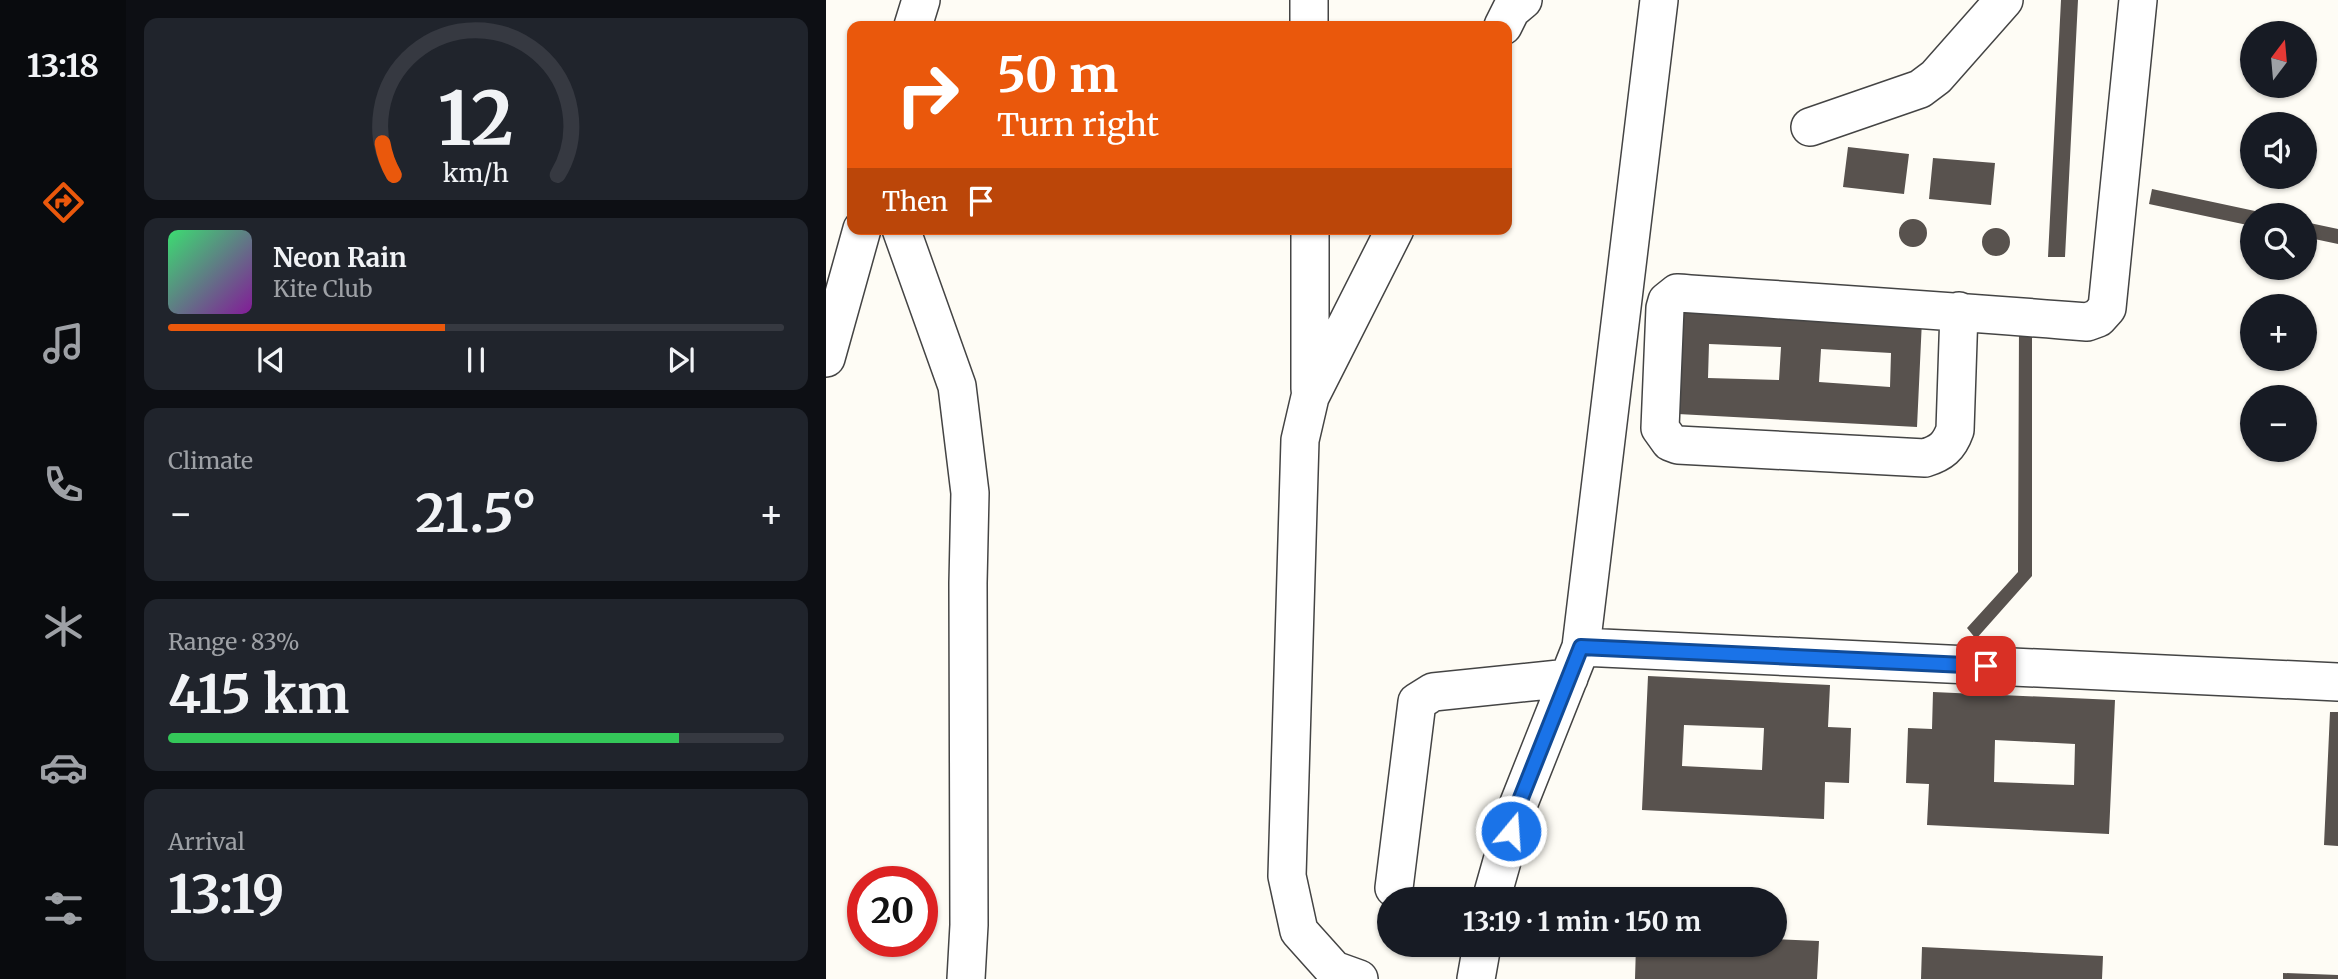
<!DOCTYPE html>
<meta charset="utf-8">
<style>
body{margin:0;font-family:Merriweather,serif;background:#20242c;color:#f1f3f6;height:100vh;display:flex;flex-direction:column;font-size:26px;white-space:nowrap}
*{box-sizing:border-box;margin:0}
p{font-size:23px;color:#9ea1a6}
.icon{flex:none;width:38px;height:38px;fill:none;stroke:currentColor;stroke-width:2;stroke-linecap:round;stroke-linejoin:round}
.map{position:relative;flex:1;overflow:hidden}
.drawer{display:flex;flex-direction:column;gap:18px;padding:18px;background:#0d0f14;width:700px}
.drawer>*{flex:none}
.hud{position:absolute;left:21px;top:21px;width:665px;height:214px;border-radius:14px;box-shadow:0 2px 5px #0004;background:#ea580c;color:#fff;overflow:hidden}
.needle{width:46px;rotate:16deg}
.tools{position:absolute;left:1414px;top:21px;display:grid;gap:14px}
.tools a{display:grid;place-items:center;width:77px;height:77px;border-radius:50%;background:#171b24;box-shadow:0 2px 5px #0004;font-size:35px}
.speed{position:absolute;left:21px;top:866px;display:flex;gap:14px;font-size:35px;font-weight:700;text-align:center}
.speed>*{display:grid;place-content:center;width:91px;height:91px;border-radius:50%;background:#171b24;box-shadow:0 2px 5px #0004;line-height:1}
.speed .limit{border:10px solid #d22;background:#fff;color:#111}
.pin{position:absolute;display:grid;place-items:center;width:60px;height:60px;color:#fff;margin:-30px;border-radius:14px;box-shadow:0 4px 10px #0006}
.me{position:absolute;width:77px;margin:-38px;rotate:18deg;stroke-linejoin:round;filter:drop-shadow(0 0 5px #0008)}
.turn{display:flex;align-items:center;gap:24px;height:147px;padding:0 35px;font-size:32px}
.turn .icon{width:91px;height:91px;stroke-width:2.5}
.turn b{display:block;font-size:49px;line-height:60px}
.then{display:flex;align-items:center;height:66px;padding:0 35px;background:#0003;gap:14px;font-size:26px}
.big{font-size:52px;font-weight:700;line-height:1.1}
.drawer .card{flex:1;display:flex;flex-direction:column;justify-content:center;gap:10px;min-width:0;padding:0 24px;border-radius:14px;background:#20242c}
.drawer .dial{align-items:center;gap:0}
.dial svg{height:182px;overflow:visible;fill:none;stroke:#363941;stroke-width:7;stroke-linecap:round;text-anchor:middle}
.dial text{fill:#f1f3f6;stroke:none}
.song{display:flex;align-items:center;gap:21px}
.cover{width:84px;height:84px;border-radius:10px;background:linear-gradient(135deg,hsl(140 70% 55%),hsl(290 70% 35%))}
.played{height:7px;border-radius:4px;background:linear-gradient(90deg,#ea580c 45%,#363941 45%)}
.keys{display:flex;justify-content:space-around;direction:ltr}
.heat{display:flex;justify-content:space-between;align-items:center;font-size:38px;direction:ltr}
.charge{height:10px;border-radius:5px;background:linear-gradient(90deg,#34c759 83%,#363941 0)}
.trip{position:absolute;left:551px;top:887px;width:410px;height:70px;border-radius:35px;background:#171b24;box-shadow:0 2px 5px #0004;font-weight:700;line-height:70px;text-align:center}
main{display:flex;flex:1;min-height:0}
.dock{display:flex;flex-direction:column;width:126px;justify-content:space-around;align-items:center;background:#090b0e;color:#9ea1a6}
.dock .icon{width:49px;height:49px}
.dock .active{color:#ea580c}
.dock b{font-size:32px;color:#f1f3f6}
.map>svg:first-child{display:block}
.building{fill:#58524e;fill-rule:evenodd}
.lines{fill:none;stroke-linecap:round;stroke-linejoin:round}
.minor-casing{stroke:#444;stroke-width:40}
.minor{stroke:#fff;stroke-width:37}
.route-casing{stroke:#114b97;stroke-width:18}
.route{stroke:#1a73e8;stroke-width:12}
</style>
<main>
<nav class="dock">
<b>13:18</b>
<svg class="icon active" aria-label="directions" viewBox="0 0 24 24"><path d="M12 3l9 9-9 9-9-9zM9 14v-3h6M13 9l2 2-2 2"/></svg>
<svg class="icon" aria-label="music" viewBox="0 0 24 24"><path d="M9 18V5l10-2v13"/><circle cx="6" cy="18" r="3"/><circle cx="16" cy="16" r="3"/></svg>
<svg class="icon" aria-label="phone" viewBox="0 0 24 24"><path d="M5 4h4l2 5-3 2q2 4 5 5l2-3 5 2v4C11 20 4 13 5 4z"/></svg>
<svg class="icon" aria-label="climate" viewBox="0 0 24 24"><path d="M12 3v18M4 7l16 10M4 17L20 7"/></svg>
<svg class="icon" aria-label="car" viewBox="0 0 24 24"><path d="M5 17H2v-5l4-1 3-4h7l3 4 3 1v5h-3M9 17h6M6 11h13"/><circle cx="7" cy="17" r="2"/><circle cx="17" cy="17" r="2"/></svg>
<svg class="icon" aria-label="filters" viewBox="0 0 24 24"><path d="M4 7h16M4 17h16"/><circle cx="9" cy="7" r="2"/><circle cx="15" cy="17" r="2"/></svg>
</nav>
<section class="drawer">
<div class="card dial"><svg viewBox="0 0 100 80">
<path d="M14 69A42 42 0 1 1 86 69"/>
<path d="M14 69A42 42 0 0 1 9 55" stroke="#ea580c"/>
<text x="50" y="56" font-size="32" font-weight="700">12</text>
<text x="50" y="72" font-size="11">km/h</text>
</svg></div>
<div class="card">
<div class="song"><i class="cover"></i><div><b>Neon Rain</b><p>Kite Club</p></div></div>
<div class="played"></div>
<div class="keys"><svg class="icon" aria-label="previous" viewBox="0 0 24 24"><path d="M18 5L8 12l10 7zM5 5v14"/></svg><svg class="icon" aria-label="pause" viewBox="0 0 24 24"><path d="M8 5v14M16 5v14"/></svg><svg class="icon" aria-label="next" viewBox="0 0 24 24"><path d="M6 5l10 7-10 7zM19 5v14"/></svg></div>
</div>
<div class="card"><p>Climate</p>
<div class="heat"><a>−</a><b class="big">21.5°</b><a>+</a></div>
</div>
<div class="card"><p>Range · 83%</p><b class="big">415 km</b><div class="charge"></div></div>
<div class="card"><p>Arrival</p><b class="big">13:19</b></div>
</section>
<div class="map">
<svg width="1512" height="979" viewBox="0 0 1512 979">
<rect width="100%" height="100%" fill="#fefcf5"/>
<path class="building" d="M1235 0H1252L1239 257H1222Z
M1022 147 1083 154 1078 194 1017 187Z
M1107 158 1169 163 1165 205 1103 199Z
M1326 189 1443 214V215H1426V226L1323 204Z
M1073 233a14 14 0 1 1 28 0a14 14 0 1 1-28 0Z
M1479 222 1512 229V244L1479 237Z
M1156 242a14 14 0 1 1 28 0a14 14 0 1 1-28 0Z
M858 307 1096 320 1091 427 852 414ZM883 344 955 347 953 380 882 378ZM995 349 1065 353 1064 387 993 382Z
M1206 323V576L1150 639 1141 628 1192 572 1193 325Z
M822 676 1004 685 1002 727 1025 728 1023 783 999 782 998 819 816 810ZM858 725 938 728 936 770 856 766Z
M1107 692 1289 700 1283 834 1101 825 1103 784 1080 783 1082 728 1106 729ZM1169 740 1249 744 1248 785 1168 782Z
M1504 712H1512V846L1498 845Z
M948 939 993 941 991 979H809L810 945H948Z
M1096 947 1277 956 1276 979H1095Z
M1457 973 1512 975V979H1457Z"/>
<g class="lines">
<defs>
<path id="minor" d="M483 0V26
M87 26 95 0
M677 26 685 10 697 0
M984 127 1094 89 1110 77 1178 0
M75 229 131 386 144 493 142 583 143 925 140 979
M484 229V389
M1133 311 1129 430C1123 447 1115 453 1099 458L852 445 844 442 834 428 839 308 841 301 851 293C987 302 1124 311 1261 322L1272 318 1281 308 1312 0
M0 358 36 229
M755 647 1512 682
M568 888 591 702 607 692 743 678
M665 900 691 808 755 647 833 0
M533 979 508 970 473 931 461 876 474 440 484 397 569 229
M650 979 656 945"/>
</defs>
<use href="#minor" class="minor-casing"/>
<use href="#minor" class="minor"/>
</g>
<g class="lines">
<defs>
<path id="route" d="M685 831 691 808 755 647 1160 666"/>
</defs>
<use href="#route" class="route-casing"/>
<use href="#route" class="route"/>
</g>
</svg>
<div class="tools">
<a><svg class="needle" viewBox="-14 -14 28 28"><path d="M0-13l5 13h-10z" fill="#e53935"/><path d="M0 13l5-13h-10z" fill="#9ea1a6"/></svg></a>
<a><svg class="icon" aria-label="sound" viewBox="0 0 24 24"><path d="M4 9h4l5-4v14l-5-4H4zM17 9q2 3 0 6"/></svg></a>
<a><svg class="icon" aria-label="search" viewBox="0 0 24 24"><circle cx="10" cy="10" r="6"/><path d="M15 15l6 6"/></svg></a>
<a>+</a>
<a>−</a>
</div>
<div class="speed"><div class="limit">20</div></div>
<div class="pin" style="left:1160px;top:666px;background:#d93025"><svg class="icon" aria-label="arrive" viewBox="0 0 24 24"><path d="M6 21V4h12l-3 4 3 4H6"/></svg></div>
<svg class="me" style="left:685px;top:831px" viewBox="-20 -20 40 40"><circle r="17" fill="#1a73e8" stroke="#fff" stroke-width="3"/><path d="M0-11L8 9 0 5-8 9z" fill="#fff"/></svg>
<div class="trip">13:19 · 1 min · 150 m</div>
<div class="hud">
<div class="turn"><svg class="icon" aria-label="right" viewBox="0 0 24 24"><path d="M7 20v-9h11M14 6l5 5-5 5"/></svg><div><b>50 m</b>Turn right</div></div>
<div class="then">Then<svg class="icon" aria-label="arrive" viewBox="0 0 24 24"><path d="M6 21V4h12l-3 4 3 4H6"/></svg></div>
</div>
</div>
</main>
